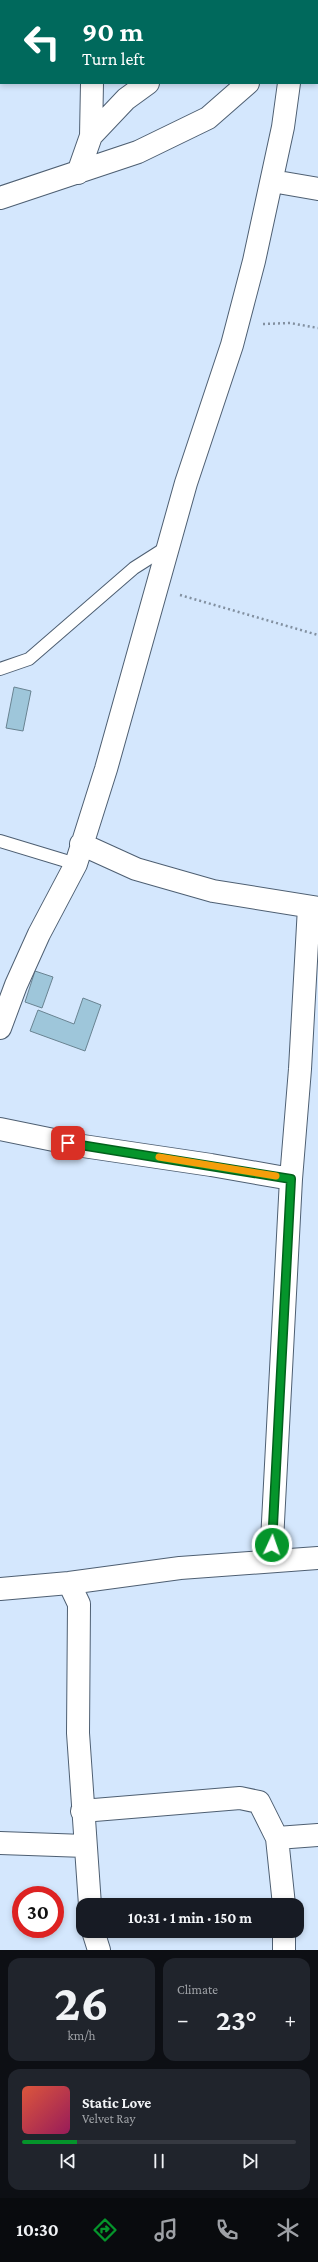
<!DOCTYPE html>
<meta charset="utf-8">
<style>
body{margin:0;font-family:"Crimson Pro",serif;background:#20242c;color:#f1f3f6;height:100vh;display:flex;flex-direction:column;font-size:15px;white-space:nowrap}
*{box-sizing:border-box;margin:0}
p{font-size:13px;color:#9ea1a6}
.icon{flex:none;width:22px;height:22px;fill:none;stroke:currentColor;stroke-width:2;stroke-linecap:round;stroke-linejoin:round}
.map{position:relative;height:1950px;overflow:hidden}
.side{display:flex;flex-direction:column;gap:8px;padding:8px;background:#0d0f14;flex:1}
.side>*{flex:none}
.top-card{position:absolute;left:0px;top:0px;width:318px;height:84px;box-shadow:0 2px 6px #0003;background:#00695c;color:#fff;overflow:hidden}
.speed{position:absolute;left:12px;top:1886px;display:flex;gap:8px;font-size:20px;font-weight:700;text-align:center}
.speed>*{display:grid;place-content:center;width:52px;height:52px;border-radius:50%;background:#171b24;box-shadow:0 2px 6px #0003;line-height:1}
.speed .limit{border:6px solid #d22;background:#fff;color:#111}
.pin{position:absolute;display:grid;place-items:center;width:34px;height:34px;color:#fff;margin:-17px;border-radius:8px;box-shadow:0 2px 6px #0006}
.me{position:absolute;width:44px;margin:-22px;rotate:3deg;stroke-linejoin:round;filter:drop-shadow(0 0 3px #0008)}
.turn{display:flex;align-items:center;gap:14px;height:84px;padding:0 16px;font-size:18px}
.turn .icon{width:52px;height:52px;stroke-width:2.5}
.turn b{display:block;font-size:28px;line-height:34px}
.big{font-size:30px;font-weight:700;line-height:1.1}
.side .tile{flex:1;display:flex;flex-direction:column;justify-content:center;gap:6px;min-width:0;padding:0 14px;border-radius:12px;background:#20242c}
.side .dial{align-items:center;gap:0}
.dial b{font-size:52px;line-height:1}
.song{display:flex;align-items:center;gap:12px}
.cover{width:48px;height:48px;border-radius:6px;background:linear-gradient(135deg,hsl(10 70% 55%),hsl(330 70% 35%))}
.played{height:4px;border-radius:2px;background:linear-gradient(90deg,#05952b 20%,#363941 20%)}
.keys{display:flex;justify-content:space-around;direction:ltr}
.heat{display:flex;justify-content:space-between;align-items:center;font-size:22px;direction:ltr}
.side .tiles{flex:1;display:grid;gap:8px;grid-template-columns:1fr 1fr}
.tile:last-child{grid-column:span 2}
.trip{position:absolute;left:76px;top:1898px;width:228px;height:40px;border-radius:12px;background:#171b24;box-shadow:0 2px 6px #0003;font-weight:700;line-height:40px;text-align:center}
.dock{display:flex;height:64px;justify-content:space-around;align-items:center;background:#090b0e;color:#9ea1a6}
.dock .icon{width:28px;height:28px}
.dock .on{color:#05952b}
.dock b{font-size:18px;color:#f1f3f6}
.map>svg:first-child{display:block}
.building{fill:#9ec6da;stroke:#698391}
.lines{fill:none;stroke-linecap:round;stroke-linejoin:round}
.service-casing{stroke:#4e5f72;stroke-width:14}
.minor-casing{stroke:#4e5f72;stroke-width:24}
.path{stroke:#8290a0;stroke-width:2.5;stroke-dasharray:2 3;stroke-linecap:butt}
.service{stroke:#fff;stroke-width:12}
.minor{stroke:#fff;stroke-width:22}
.route-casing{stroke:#03611c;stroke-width:10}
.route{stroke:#05952b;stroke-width:7}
.slow{stroke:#f59e0b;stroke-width:7}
</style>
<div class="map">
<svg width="318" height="1950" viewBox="0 0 318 1950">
<rect width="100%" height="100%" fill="#d4e7fd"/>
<path class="building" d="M14 687 31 691 23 731 6 728Z
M35 971 53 977 42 1008 25 1002Z
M83 998 101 1005 85 1051 30 1031 38 1010 74 1024Z"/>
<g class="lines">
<defs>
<path id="service" d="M0 669 29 659 134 568 167 547
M0 841 76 864"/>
<path id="minor" d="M315 1 316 0
M0 67H1
M91 136 92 83
M78 173 91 136 126 99 148 83
M272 181 318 189
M0 198 138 152 208 118 248 83
M81 844 136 869 213 891 318 908
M0 1028 16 985 39 934 76 864 106 769 186 483 232 345 254 261 283 127 289 83
M0 1129 83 1146 211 1165 291 1179
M271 1560 291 1179 300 1069 309 907
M69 1583 79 1604 78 1733 90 1905
M0 1589 69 1583 180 1568 318 1558
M82 1811 240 1798 259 1802 277 1838 284 1905
M277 1838 318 1835
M0 1843 85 1846
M93 1931 99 1950
M284 1950V1931"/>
</defs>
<use href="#service" class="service-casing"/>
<use href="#minor" class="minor-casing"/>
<path class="path" d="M178 1V0
M263 324 290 323 318 328
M180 595 318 635"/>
<use href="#service" class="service"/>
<use href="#minor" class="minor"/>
</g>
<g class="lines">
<defs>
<path id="route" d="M68 1143 291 1179 272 1545"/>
</defs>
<use href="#route" class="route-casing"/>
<use href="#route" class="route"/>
<path class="slow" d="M159 1157 276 1176"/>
</g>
</svg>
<div class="speed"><div class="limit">30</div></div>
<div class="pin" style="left:68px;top:1143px;background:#d93025"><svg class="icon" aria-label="arrive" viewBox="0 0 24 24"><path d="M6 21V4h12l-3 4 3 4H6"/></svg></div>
<svg class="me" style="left:272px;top:1545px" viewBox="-20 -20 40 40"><circle r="17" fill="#05952b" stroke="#fff" stroke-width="3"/><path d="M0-11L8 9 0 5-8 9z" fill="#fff"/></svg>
<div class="trip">10:31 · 1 min · 150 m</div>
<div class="top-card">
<div class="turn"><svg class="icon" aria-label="left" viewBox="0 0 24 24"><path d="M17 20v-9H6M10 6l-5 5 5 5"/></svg><div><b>90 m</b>Turn left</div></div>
</div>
</div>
<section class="side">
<div class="tiles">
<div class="tile dial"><b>26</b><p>km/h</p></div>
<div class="tile"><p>Climate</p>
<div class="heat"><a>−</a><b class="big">23°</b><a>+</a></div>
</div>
<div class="tile">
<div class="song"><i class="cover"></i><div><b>Static Love</b><p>Velvet Ray</p></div></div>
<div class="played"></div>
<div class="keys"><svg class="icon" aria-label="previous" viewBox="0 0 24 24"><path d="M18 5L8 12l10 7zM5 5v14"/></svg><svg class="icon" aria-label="pause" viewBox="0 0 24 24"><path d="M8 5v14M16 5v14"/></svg><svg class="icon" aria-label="next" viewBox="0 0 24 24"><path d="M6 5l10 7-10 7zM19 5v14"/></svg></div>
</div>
</div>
</section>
<nav class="dock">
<b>10:30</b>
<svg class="icon on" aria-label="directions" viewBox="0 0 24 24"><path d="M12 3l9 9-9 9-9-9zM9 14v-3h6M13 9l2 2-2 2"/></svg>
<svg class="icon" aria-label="music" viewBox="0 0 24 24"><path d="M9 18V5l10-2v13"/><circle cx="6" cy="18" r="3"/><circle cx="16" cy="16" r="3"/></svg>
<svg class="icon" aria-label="phone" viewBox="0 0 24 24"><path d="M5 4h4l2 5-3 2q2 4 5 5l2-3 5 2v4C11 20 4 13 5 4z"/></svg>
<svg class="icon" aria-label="climate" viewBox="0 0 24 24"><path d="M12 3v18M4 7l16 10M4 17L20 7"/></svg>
</nav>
